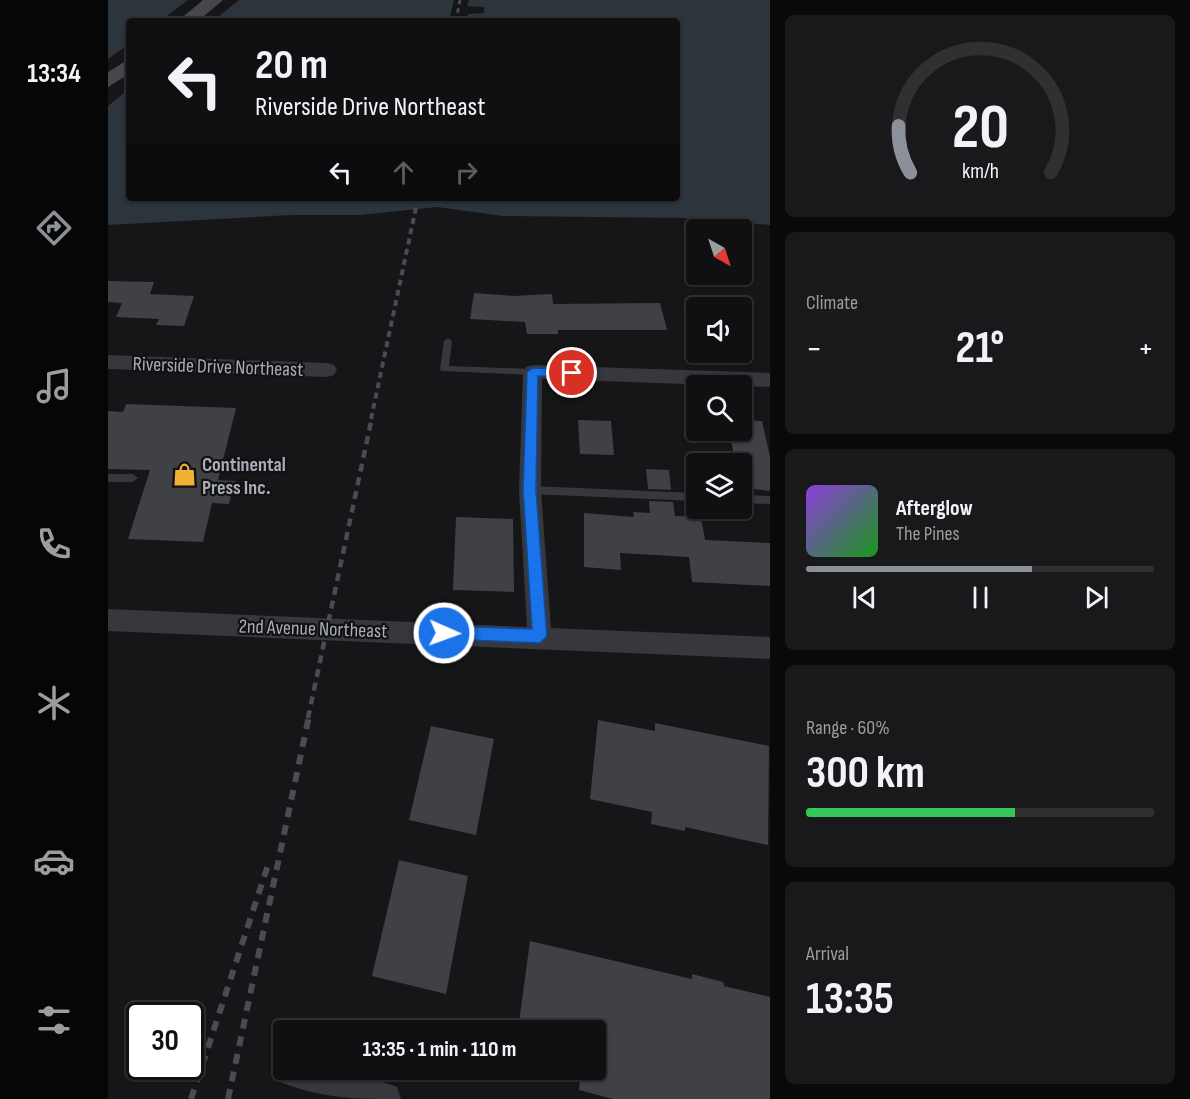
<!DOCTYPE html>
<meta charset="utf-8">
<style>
body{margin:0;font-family:"Sofia Sans Condensed",sans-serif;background:#19191b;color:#f1f3f6;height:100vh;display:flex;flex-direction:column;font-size:22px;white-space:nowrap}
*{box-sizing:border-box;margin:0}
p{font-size:20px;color:#9c9d9f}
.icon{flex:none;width:33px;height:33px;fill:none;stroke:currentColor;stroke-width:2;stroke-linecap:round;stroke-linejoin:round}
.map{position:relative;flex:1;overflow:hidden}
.panel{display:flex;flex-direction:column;gap:15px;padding:15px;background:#09090a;width:420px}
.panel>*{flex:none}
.top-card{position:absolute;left:18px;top:18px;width:554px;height:183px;border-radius:6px;box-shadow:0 2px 4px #0004,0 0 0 2px #303032;background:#101012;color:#f1f3f6;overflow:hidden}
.needle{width:39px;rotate:141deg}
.tools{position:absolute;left:578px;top:219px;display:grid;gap:12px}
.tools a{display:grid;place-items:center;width:66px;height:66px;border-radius:6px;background:#101012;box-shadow:0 2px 4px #0004,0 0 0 2px #303032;font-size:30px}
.speed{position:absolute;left:18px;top:1002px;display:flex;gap:12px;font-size:30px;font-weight:700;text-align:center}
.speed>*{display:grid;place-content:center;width:78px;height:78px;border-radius:50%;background:#101012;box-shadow:0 2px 4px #0004,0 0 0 2px #303032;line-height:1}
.speed .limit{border:3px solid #111;border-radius:9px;background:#fff;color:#111}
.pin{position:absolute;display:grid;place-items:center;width:51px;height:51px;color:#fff;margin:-26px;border:3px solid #fff;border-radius:50%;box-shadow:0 2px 6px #0007}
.me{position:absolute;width:66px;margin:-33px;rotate:92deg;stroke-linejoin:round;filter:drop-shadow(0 0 4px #0008)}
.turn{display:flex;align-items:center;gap:21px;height:126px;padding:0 30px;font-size:27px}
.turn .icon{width:78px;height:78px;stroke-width:2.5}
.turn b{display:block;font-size:42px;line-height:51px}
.lanes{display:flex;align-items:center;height:57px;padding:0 30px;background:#0003;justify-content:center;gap:30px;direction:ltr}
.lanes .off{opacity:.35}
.big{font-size:45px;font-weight:700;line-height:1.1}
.panel .widget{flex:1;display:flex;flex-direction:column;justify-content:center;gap:9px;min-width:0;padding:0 21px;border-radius:9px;background:#19191b}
.panel .dial{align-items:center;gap:0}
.dial svg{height:156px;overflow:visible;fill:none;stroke:#303032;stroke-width:7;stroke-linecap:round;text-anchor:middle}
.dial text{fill:#f1f3f6;stroke:none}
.song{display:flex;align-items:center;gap:18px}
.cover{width:72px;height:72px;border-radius:9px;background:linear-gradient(135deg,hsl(270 70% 55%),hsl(120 70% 35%))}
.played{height:6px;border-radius:3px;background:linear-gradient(90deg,#8c9099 65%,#303032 65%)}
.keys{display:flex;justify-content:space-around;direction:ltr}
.heat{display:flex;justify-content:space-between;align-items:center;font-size:33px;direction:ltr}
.charge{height:9px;border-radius:4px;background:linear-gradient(90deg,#34c759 60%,#303032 0)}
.trip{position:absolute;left:165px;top:1020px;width:333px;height:60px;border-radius:6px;background:#101012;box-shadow:0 2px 4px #0004,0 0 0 2px #303032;font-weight:700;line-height:60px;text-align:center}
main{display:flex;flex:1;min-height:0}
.menu{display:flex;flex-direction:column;width:108px;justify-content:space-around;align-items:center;background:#060607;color:#9c9d9f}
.menu .icon{width:42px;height:42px}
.menu .selected{color:#8c9099}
.menu b{font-size:27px;color:#f1f3f6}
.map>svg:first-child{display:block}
.water{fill:#2c353c;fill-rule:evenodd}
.pier{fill:#161618}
.building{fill:#404145}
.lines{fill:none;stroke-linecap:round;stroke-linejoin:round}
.lane{fill:#37383d;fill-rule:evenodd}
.street{fill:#37383d;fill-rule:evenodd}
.secondary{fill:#45474d;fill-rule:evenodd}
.rail-far3{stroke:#4a4c52;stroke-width:3;stroke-dasharray:4.5 4;stroke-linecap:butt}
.rail-far2{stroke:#4a4c52;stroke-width:4;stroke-dasharray:6 4.5;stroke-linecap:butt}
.rail-far1{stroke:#4a4c52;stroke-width:4.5;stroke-dasharray:8 6;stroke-linecap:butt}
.rail{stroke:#4a4c52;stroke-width:6;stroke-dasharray:10 8;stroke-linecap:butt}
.route{fill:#1a73e8;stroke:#114b97;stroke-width:1.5}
.labels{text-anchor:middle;stroke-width:4.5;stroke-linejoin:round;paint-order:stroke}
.street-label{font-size:20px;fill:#a8adb8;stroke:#111113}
.poi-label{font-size:20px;font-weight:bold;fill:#a8adb8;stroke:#111113;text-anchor:start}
</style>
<main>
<nav class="menu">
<b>13:34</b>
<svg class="icon selected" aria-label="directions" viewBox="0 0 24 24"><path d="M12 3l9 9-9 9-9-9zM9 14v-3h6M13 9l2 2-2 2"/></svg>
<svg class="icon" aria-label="music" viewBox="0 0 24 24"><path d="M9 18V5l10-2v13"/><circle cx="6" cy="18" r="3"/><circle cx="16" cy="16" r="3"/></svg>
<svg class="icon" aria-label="phone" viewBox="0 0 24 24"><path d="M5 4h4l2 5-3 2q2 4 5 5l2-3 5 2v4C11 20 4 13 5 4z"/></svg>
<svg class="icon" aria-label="climate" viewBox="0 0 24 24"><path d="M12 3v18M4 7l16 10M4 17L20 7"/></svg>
<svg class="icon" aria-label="car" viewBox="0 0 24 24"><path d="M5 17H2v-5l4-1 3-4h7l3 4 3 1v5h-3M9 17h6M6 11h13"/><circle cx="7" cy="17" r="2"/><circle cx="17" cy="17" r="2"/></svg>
<svg class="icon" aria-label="filters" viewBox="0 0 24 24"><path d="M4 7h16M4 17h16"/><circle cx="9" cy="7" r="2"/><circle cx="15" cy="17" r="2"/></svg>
</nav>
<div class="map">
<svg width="662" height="1099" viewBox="0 0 662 1099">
<rect width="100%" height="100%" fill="#161618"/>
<path class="water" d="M0 0H662V225L576 218 395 216 329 207 253 215H183L0 225ZM21 21H568V198H21Z"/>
<path class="pier" d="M80 0H131L105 21H52Z
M346 0H361L359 6 376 7V13L360 14 359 21H341Z
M21 44V89L0 106V59Z"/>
<path class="building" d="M0 281 46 282 42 294 86 296 76 326 48 325 51 319 8 317 14 303 0 302Z
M366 293 405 296 444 294 445 304 552 303 559 330H450V334H419L417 322 362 319Z
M18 404 128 408 110 480 127 481 121 504 104 503 95 542 20 539 42 470 0 469V411L15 412Z
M470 420 503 421 506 455 472 454Z
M633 420 654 421 662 457V491L636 488 633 455H626L621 430H633Z
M538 469 561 470 563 490 540 489Z
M541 501 565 502 567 516 593 517 597 540 662 543V586L584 582 581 557 512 553 513 570 476 567V513L526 517 525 512 542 513Z
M348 517 405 519 406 592 345 590Z
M490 720 547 731V723L661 746 660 845 577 827V831L543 824 544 812 482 799Z
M323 726 386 739 368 835 301 820Z
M291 860 360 876 338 994 264 976Z
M422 941 584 979V974L615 982 616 986 662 997V1099H505L471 1090 472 1081 426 1070H488V1030H410Z"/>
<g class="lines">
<path class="lane" d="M340 338 344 341 341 366 425 369 429 372 425 375 333 371 332 369 336 341Z
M0 474H25L30 478 25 482H0Z
M422 486 588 493V501L422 494 417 490Z
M633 495 662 496V504L633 503Z"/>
<path class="street" d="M0 355 219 363 226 365 229 370 226 375 219 377 0 369Z
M425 365 662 373V387L434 379 433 490 443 628 662 637V659L0 631V609L419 627 411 490 415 372 418 367Z
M176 1060V1070C220 1070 246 1070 289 1087L293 1099C247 1099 218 1099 174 1083L169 1072Z"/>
<path class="secondary" d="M95 0H115L90 21H70Z
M21 59V74L0 87V72Z"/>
<path class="rail-far3" d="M348 21 352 0"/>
<path class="rail-far2" d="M263 419 310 198"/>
<path class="rail-far1" d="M200 718 264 417"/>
<path class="rail" d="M83 1099 160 865
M120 1099 201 716"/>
</g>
<path class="route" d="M425 368 464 369 470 373 464 378 430 376 428 490 439 636 432 643 336 639 328 633 336 626 424 629 415 490 419 372Z"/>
<defs>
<symbol id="shop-bare" viewBox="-9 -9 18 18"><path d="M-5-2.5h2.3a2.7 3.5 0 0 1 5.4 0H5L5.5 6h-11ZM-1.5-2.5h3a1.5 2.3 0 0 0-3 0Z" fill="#f2b134" stroke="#111113" stroke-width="2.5" paint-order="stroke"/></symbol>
</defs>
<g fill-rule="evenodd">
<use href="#shop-bare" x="60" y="458" width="33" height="33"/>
</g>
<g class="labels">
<g class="street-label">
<text transform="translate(110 366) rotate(2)" y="7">Riverside Drive Northeast</text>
<text transform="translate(205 628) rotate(2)" y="7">2nd Avenue Northeast</text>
</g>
<g class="poi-label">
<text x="94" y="471">Continental<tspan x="94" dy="23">Press Inc.</tspan></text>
</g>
</g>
</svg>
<div class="tools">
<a><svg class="needle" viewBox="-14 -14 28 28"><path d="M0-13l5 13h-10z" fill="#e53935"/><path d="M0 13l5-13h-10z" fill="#9c9d9f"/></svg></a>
<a><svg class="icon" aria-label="sound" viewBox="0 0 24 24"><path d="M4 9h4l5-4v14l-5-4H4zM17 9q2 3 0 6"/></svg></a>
<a><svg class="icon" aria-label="search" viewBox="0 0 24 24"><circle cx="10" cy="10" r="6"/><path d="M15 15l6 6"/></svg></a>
<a><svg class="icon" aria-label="layers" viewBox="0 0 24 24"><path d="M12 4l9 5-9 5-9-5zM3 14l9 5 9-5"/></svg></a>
</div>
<div class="speed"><div class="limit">30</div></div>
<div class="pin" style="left:464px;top:373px;background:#d93025"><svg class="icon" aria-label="arrive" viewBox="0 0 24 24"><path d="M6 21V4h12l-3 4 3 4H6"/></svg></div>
<svg class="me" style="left:336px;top:633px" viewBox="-20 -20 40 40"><circle r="17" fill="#1a73e8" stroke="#fff" stroke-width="3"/><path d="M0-11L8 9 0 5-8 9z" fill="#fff"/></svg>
<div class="trip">13:35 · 1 min · 110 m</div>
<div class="top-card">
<div class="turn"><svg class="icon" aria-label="left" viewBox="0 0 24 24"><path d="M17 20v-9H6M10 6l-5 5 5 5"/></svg><div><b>20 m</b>Riverside Drive Northeast</div></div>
<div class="lanes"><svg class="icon" aria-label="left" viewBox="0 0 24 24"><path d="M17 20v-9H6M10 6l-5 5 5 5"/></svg><svg class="icon off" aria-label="ahead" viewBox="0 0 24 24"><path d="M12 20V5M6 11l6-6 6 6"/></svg><svg class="icon off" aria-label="right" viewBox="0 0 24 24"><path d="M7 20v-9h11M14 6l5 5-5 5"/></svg></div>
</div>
</div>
<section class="panel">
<div class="widget dial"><svg viewBox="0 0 100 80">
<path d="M14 69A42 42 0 1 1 86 69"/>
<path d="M14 69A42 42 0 0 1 8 45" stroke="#8c9099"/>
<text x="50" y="56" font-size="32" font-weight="700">20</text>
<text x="50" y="72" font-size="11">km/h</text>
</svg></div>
<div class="widget"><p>Climate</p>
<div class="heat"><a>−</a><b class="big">21°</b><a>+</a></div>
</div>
<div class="widget">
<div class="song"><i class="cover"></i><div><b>Afterglow</b><p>The Pines</p></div></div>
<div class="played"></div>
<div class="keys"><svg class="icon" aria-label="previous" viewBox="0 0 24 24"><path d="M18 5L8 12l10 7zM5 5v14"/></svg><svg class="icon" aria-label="pause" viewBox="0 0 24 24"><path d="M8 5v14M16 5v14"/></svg><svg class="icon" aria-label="next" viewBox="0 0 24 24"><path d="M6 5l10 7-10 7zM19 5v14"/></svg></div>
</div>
<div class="widget"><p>Range · 60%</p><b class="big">300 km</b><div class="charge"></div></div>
<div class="widget"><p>Arrival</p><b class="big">13:35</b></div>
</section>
</main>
